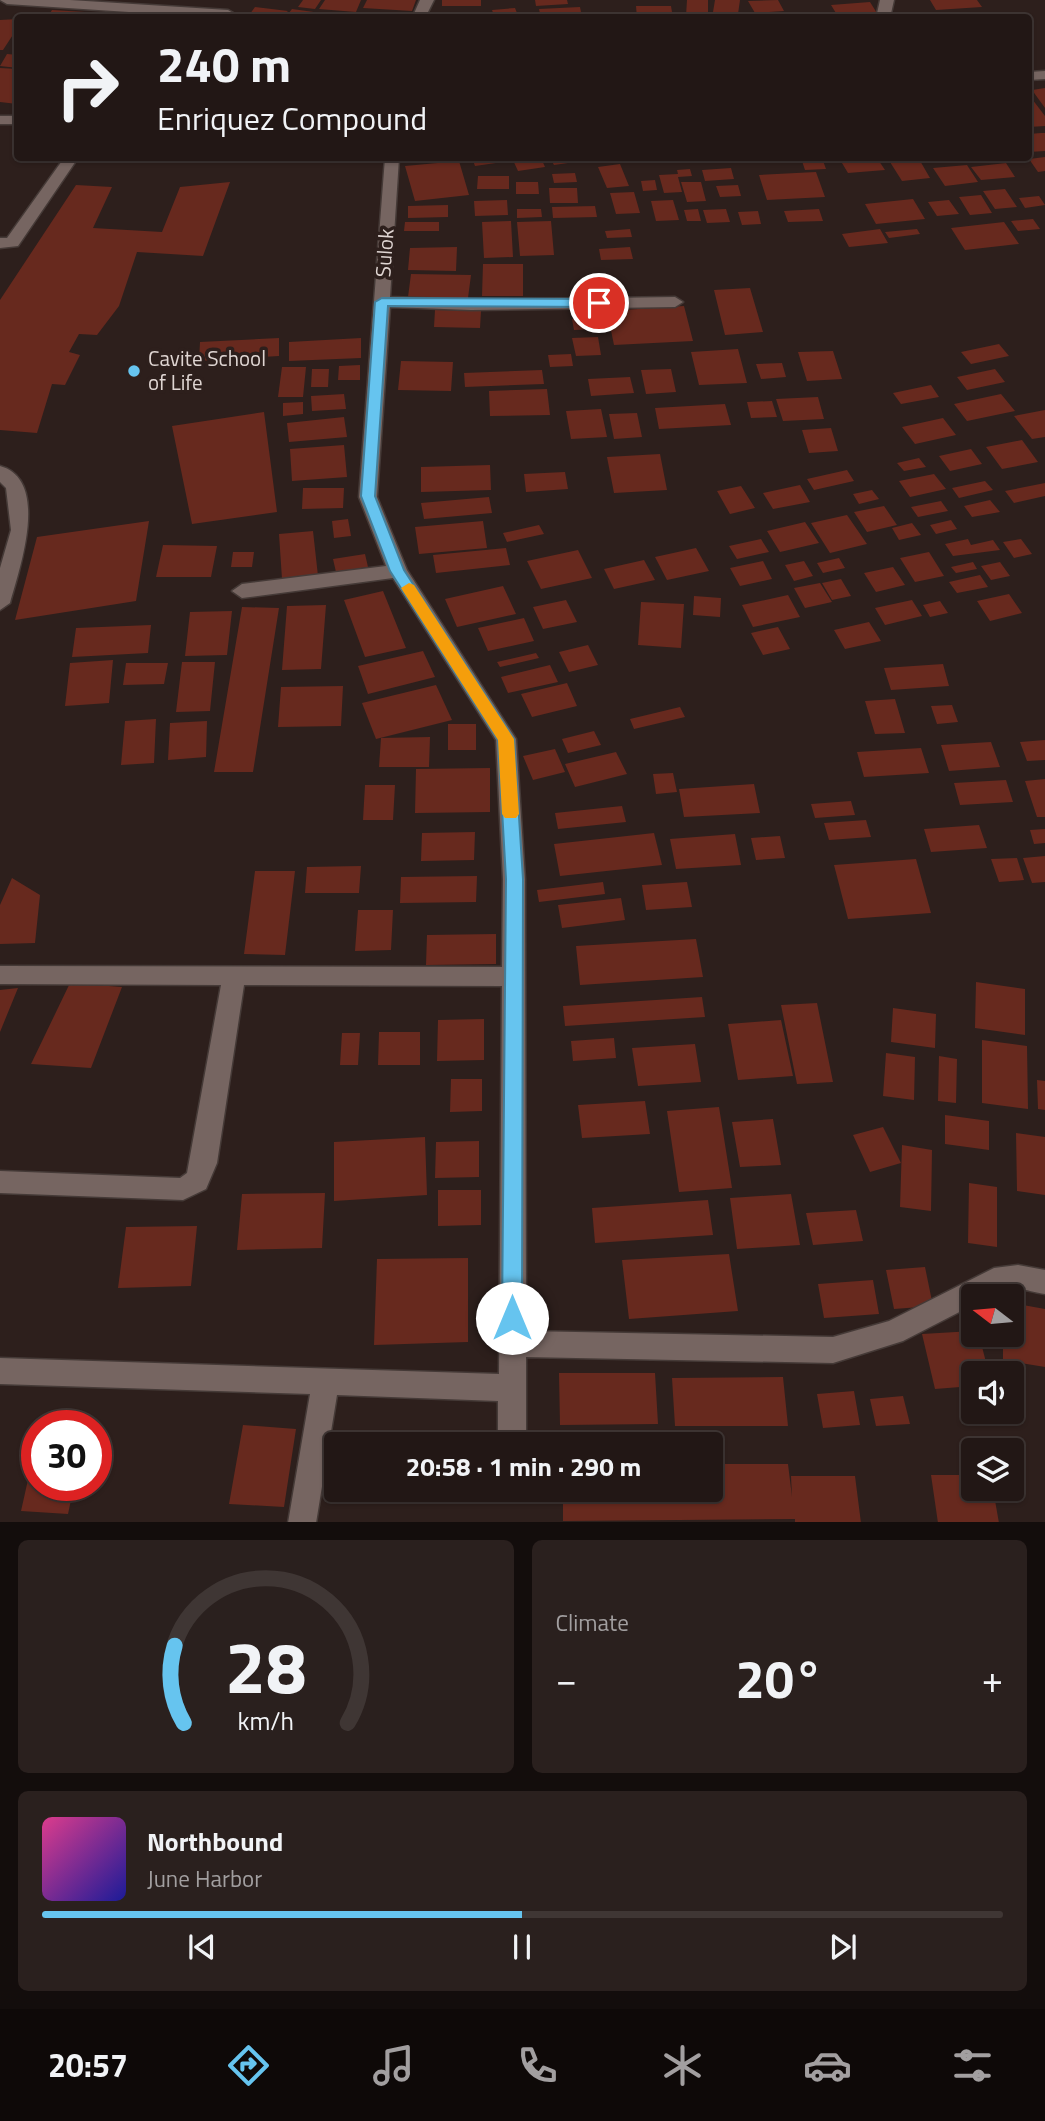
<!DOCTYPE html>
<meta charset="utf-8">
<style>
body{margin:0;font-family:"Titillium Web",sans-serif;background:#2a201e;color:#f1f3f6;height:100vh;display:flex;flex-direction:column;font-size:26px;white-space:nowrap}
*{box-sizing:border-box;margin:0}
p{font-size:23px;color:#a29fa0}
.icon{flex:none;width:38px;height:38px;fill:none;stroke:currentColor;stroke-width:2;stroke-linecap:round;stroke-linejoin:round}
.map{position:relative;height:1522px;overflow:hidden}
.panel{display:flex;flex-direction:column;gap:18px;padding:18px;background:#130d0c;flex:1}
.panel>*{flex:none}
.guide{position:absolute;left:14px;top:14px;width:1018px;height:147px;border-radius:7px;box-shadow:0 2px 5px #0004,0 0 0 2px #3f3634;background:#221715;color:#f1f3f6;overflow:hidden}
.needle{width:46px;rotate:286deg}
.buttons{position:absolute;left:961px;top:1284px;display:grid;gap:14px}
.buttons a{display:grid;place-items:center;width:63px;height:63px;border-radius:7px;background:#221715;box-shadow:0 2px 5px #0004,0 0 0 2px #3f3634;font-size:35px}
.speed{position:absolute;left:21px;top:1410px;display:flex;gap:14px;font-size:35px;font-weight:700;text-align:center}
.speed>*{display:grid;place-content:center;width:91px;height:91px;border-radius:50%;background:#221715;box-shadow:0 2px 5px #0004,0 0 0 2px #3f3634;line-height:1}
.speed .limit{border:10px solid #d22;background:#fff;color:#111}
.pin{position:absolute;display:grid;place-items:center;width:60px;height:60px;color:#fff;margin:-30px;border:4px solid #fff;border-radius:50%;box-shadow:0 2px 7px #0007}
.me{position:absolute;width:77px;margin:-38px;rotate:0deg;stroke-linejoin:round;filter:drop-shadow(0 0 5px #0008)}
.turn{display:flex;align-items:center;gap:24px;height:147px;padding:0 28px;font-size:32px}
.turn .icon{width:91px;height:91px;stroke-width:2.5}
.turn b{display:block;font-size:49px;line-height:60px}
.big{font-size:52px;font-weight:700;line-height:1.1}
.panel .widget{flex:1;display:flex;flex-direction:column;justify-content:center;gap:10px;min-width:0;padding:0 24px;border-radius:10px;background:#2a201e}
.panel .dial{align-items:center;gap:0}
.dial svg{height:182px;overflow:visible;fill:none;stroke:#3f3634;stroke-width:7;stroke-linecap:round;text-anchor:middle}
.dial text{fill:#f1f3f6;stroke:none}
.song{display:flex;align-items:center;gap:21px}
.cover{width:84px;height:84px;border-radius:10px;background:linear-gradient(135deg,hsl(330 70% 55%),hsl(240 70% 35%))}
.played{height:7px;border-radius:4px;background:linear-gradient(90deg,#66c4ef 50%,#3f3634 50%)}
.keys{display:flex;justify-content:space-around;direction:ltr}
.heat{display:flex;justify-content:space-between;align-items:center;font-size:38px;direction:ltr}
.panel .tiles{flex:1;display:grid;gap:18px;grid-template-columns:1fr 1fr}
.widget:last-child{grid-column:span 2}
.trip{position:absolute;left:324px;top:1432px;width:399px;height:70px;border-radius:7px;background:#221715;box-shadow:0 2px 5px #0004,0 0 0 2px #3f3634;font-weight:700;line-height:70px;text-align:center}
.dock{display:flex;height:112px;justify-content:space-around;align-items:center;background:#0e0908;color:#a29fa0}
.dock .icon{width:49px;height:49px}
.dock .active{color:#66c4ef}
.dock b{font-size:32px;color:#f1f3f6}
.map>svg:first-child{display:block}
.building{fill:#67291e}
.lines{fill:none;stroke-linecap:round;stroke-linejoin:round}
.minor-casing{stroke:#453a37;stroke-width:3}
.minor{fill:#766561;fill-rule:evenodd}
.route{fill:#66c4ef;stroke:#427f9b;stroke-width:2}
.slow{fill:#f59e0b}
.poi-dot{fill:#66c4ef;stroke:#2d1f1c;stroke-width:2.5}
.labels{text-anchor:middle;stroke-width:7;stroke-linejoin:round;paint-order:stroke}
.street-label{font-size:21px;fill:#dfd5d2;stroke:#2d1f1c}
.poi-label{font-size:21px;fill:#dfd5d2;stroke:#2d1f1c;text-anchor:start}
</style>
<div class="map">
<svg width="1045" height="1523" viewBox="0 0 1045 1523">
<rect width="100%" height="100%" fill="#2d1f1c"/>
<path class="building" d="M303 0H321L315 9 298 7Z
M325 0H361L356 12 319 9Z
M367 0H416L412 11 363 8Z
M442 0H481V6H442Z
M535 0H567L568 4 536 6Z
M687 0H708V17L686 16Z
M715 0H740L738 14 713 12Z
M778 0 784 11 755 13 748 1Z
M930 0H977L982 7 936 10Z
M870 2 880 18H839L831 5Z
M636 6H671L673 18H637Z
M255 7 288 11 280 18H247Z
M580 7 582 17 541 18 539 9Z
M515 8 519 18H495L492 10Z
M292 9 343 16V18H285Z
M52 10 85 12 82 18H47Z
M371 12 403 16V18H367Z
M824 12 828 18 791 15Z
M92 13 125 15 89 18Z
M440 13 480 14 479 18H439Z
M18 19V27L3 50H0V20Z
M7 54 18 55V68L0 66Z
M0 68 18 69 17 104 0 102Z
M1045 88V108L1032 90Z
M1029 95 1045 116V126L1029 127Z
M1041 133H1045V151L1029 152V134Z
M1045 157V171L1038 172 1029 159Z
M472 158H501L503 162 475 166Z
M512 158H541L545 167 518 171Z
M550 158H587L589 160 554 165Z
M662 158H712V160L663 162Z
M801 158H822L826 169 805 170Z
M839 158H877L885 170 848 173Z
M919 159 930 178 902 181 890 162Z
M459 161 469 195 415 201 405 166Z
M1006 163 1015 177 981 180 971 167Z
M620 164 629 186 607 188 598 167Z
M967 165 978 182 945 186 933 168Z
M731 168 734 179 705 181 702 170Z
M690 169 692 176 678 177 682 192 664 193 659 175 678 174 677 170Z
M816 172 825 197 767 200 759 175Z
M575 173 577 182 554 183 552 174Z
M478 176H509V189H477Z
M655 180 657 190 643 191 641 181Z
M230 182 203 256 137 252 119 306 97 335 79 334 69 352 80 355 65 385 52 384 37 433 0 430V300L76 185 112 187 93 228 162 232 180 187Z
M516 182H538L539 194H516Z
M681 182H701L706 201 687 202Z
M738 185 741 196 720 197 716 186Z
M549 188H577L578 203H550Z
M1005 189 1017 207 995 209 983 191Z
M634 192 640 213 616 214 610 193Z
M981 195 992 213 970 215 959 197Z
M1039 196 1045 205 1025 208 1019 198Z
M913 199 925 219 876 224 865 204Z
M507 200 508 215 475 216 474 201Z
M673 200 679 220 656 221 651 201Z
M949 200 959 214 937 216 928 202Z
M448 205V217L408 218V206Z
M595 206 597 217 553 218 552 207Z
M517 209H541L542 217 517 218Z
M698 209 701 221H687L684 210Z
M726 209 730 222 707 223 703 210Z
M819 209 823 221 788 222 784 211Z
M758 211 761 224 742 225 738 212Z
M1033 219 1040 229 1018 231 1011 221Z
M511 221 513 257 484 258 482 222Z
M551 221 554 255 520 256 517 222Z
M405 222H439V231H404Z
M1004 222 1019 244 965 250 951 228Z
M630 229 632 237 607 238 605 231Z
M880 229 888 243 849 247 842 234Z
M917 229 920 234 889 238 885 232Z
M457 247 456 271 408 270 410 248Z
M630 247 633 259 601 260 599 249Z
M483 264H523V296H482Z
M411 274 471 275 468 298 408 297Z
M750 288 763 332 725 335 714 290Z
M684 306 693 341 614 345 607 311Z
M435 310 481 311 480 328 434 327Z
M596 318 599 329 574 330 572 319Z
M598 337 601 355 576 356 572 338Z
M279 338V356L199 361 200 342Z
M361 338V358L289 361V342Z
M999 344 1009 356 971 364 961 352Z
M738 349 747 383 699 385 691 352Z
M833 351 842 379 807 381 798 352Z
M571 354 573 366 550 367 548 355Z
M401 361 453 362 451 391 398 390Z
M782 363 786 377 761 379 756 364Z
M360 365V380H338L339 366Z
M282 367H306L303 397H278Z
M312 369H329L328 387H311Z
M671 369 676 392 646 394 641 370Z
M995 369 1005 382 967 390 957 377Z
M542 370 544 384 465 387 464 373Z
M630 377 634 393 591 396 588 379Z
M931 385 939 397 901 404 893 393Z
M547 389 550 415 490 416 489 391Z
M344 394 346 409 312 411 311 396Z
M1001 394 1015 411 967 421 954 404Z
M818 397 824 419 783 421 776 399Z
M772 401 777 417 751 418 747 402Z
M303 402V414L283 416V403Z
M725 404 731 425 659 429 655 408Z
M601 409 607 437 571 439 566 411Z
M1045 410V437L1032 439 1014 416Z
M264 412 277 512 192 524 172 426Z
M637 413 642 437 614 439 609 414Z
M344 417 347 437 289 442 287 423Z
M943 418 956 435 915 444 902 427Z
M831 428 838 451 809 453 802 430Z
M1022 440 1038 462 1002 469 986 447Z
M344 445 347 477 292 481 290 449Z
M971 449 982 464 950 471 939 456Z
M660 454 667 490 614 493 607 457Z
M919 458 926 467 904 471 897 463Z
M490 465 491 490 421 492V467Z
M847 470 854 481 814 490 807 479Z
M565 472 568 489 526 492 524 474Z
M934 474 946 489 910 497 899 481Z
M985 481 993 490 959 498 952 488Z
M1045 483V496L1014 503 1005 491Z
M800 485 810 502 773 509 763 493Z
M741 486 755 508 730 514 717 491Z
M303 488H344L343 508 302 509Z
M872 490 879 499 859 504 853 494Z
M489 497 492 513 424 519 421 503Z
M990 500 1000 512 972 517 964 506Z
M941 501 948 511 918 517 911 507Z
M884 506 897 525 867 532 854 512Z
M847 515 867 544 830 553 811 523Z
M348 519 351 536 334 538 332 521Z
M951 520 957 529 936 534 930 525Z
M149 521 136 601 15 620 37 537Z
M483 521 487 548 419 554 415 527Z
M805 522 819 543 780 552 767 531Z
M912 523 921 535 899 540 892 528Z
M539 525 544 534 507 542 503 533Z
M313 531 318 576 282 579 279 534Z
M761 539 769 552 737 559 729 546Z
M968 539 971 545 993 540 1000 550 953 556 945 544Z
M1021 539 1032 554 1014 558 1003 542Z
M163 545 217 546 211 577H156Z
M506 548 510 565 436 573 433 555Z
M696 548 709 571 667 580 655 557Z
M578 550 592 578 541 589 527 561Z
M233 552H254L252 567H231Z
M929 552 944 576 915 582 900 558Z
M365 554 368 567 336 572 333 559Z
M839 558 845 568 823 573 817 563Z
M644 560 655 580 614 589 604 569Z
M763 561 772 579 740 586 730 568Z
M804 561 813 576 794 581 785 565Z
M973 562 977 569 956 573 951 567Z
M1000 562 1010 576 991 580 981 566Z
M893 567 905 585 876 592 864 573Z
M980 575 988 587 957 593 949 582Z
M841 579 851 596 832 600 822 583Z
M820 583 832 602 805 608 794 588Z
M503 586 516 614 457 627 445 599Z
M383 591 406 648 365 657 344 600Z
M1009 594 1022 613 990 621 977 601Z
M788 595 800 617 753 627 742 605Z
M694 596 721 598 720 617 693 615Z
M566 600 577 622 543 629 533 607Z
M912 600 922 616 885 625 875 608Z
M940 601 948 613 930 617 923 605Z
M641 602 684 604 681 648 638 645Z
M326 605 321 669 282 670 287 606Z
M242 607 279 608 253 772H214Z
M232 611 227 655 185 656 190 612Z
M524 618 534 641 488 651 478 628Z
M869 622 881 641 845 649 834 630Z
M151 625 148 653 72 657 76 628Z
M778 627 790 649 763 655 751 633Z
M588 645 598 665 569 672 559 652Z
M423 651 435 677 368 694 358 666Z
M536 653 539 658 500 667 497 662Z
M113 660 109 703 65 706 70 663Z
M182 662H215L210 711 176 712Z
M126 663H168L164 684 123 685Z
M943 664 949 686 891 690 884 668Z
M550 665 558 682 508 693 501 677Z
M567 683 577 706 532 717 521 694Z
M436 685 452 720 376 739 362 703Z
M343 686 341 726 278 727 281 687Z
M895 699 905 733 875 734 865 701Z
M952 705 958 722 937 724 931 706Z
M680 707 685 717 634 729 630 719Z
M156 719 154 763 121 765 125 721Z
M207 721 206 757 168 760 170 723Z
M448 724H476V750H448Z
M594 731 601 745 568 753 562 739Z
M430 737 429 767H379L381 738Z
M1045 740V760L1027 761 1020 742Z
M991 742 1000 767 949 771 941 745Z
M921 748 929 773 864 777 857 752Z
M555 749 565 772 533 780 523 756Z
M616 752 627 774 575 787 565 764Z
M490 768V812L415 813 416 769Z
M673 773 677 792 656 794 653 774Z
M1045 779V817H1037L1025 781Z
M1006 780 1013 802 960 805 954 783Z
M754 784 760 813 684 817 679 789Z
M365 785H395L393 820H363Z
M851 801 855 815 815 818 811 804Z
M622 806 626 822 558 829 555 813Z
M866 820 871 837 829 840 824 823Z
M979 825 987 848 931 852 924 829Z
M1045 829V843L1034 844 1030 830Z
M475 832 474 860 421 861 422 833Z
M654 833 662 865 560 876 554 844Z
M735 834 741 865 676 869 670 839Z
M780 836 785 858 756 860 751 838Z
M1045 856V882L1032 883 1023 858Z
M1017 858 1024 880 999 882 991 859Z
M916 859 931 913 848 919 834 865Z
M361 866 359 893H305L307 867Z
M255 871H295L285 955 244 954Z
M477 876 476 902 400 903 401 877Z
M12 878 40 895 35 943 0 944V905Z
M603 882 605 894 539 902 537 890Z
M687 882 692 907 646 910 642 885Z
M621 898 625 920 562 928 558 905Z
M358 910H393L391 950 355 951Z
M496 934V964L426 965 427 935Z
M696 939 703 977 580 985 576 946Z
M976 982 1025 989V1035L975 1028Z
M70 983 122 987 91 1068 31 1064Z
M18 988 0 1032V990Z
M702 997 705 1017 565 1026 563 1006Z
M817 1003 833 1082 797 1084 781 1005Z
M893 1008 936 1014 935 1048 891 1042Z
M484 1019V1060L437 1061 438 1020Z
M781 1020 793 1076 738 1080 728 1024Z
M379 1032H420V1065H378Z
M342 1033H360L358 1065H340Z
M614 1038 616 1058 573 1061 571 1041Z
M982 1040 1027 1046 1028 1109 982 1103Z
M695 1044 701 1082 638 1086 632 1048Z
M886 1053 915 1057 914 1100 883 1096Z
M939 1056 957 1059 956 1103 938 1101Z
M451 1079H482V1111L450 1112Z
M1037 1080 1045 1081V1110L1038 1109Z
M645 1101 650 1134 582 1138 578 1105Z
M719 1107 732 1188 679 1192 667 1111Z
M945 1115 989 1121V1150L945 1144Z
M773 1119 781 1165 740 1167 732 1122Z
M883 1127 901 1163 870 1172 853 1135Z
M1016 1133 1045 1137V1195L1017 1191Z
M425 1137 427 1195 334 1201V1142Z
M479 1141V1177L435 1178 436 1142Z
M902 1145 932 1150 931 1211 900 1207Z
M969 1183 997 1187V1247L968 1243Z
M438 1190H481V1225L438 1226Z
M325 1193 322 1248 237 1250 242 1194Z
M791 1194 800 1245 737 1249 730 1198Z
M708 1200 713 1235 595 1243 592 1208Z
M856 1210 863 1241 813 1245 806 1213Z
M197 1226 191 1286 118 1288 126 1227Z
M729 1254 738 1311 629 1319 622 1260Z
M468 1258V1342L374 1345 377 1259Z
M925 1267 933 1306 894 1309 886 1270Z
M873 1280 879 1314 824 1318 818 1284Z
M1012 1303 1045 1309V1367L1003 1360V1335H1012Z
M973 1331V1335H979L989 1374H973V1386L935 1389 922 1334Z
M559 1373H655L658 1424 560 1425Z
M783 1377 788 1426H675L672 1378Z
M854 1391 860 1425 823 1428 817 1394Z
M903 1396 910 1424 876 1426 870 1399Z
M243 1425 296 1429 284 1507 229 1504Z
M36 1444 37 1486H74L68 1514 21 1511Z
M710 1464H788L792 1497 791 1476H855L861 1523H795V1519L563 1521V1489H710Z
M931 1475H973V1489H993L999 1523H938Z"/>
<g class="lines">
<defs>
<path id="minor" d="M0 0H70L228 10 235 14 220 18 7 4Z
M420 0H434L425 18H412Z
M880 0H894L890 18H876Z
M1045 71V79L1029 80V72Z
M0 116H18V124H0Z
M64 158H78L18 246 0 248V238H7Z
M385 158H399L390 297 471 300 675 297 683 302 675 307 471 310 390 307 377 497 407 570 516 739 525 879 526 1331 833 1337 889 1321 994 1268 1018 1265 1045 1270V1294C1036 1293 1026 1289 1017 1289 1001 1289 989 1297 973 1297V1305L903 1341 833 1363 526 1357V1444H498V1401L337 1395 316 1523H288L310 1394 0 1384V1358L499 1374 502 986 244 985 217 1163 206 1189 183 1200 0 1193V1171L180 1178 187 1173 221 985 0 984V966L502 967 503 879 496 740 393 578 242 598 232 591 242 584 386 566 359 497Z
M0 466C51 480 19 570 10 603L0 610V568L11 530 6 488 0 482Z"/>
</defs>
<use href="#minor" class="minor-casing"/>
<use href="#minor" class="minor"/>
</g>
<path class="route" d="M382 298 599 299 605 303 599 307 388 306 375 496 404 570 514 739 523 879 522 1318 519 1324 512 1327 505 1324 502 1318 506 879 498 740 390 571 361 496 375 302Z"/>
<path class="slow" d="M409 583 414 585 514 739 519 814 516 818H505L502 814 498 740 401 588Z"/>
<circle class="poi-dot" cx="134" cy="371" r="7"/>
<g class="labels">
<g class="street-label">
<text transform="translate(385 253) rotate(-86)" y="7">Sulok</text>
</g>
<g class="poi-label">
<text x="148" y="366">Cavite School<tspan x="148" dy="24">of Life</tspan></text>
</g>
</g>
</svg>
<div class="buttons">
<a><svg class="needle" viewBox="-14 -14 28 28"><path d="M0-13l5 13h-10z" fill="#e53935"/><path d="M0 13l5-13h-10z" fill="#a29fa0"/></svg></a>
<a><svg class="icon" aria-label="sound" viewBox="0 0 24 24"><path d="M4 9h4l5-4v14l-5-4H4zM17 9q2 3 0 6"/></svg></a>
<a><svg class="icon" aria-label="layers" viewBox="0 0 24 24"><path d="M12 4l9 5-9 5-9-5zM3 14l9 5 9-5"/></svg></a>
</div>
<div class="speed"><div class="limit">30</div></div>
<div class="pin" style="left:599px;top:303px;background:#d93025"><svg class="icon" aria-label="arrive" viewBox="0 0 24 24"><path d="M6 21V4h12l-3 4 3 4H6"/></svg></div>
<svg class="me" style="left:512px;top:1318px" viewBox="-20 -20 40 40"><circle r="19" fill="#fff"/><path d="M0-13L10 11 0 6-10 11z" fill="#66c4ef"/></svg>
<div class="trip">20:58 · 1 min · 290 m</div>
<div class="guide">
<div class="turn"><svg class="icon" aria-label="right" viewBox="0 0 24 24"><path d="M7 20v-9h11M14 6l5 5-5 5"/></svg><div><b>240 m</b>Enriquez Compound</div></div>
</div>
</div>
<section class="panel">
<div class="tiles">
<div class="widget dial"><svg viewBox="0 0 100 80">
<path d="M14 69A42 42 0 1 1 86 69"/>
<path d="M14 69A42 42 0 0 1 10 35" stroke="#66c4ef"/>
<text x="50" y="56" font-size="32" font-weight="700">28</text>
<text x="50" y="72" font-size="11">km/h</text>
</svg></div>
<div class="widget"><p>Climate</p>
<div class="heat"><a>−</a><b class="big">20°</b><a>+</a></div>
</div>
<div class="widget">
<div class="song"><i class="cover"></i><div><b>Northbound</b><p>June Harbor</p></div></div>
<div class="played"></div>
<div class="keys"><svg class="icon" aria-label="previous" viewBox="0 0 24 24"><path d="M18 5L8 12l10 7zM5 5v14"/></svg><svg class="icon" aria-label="pause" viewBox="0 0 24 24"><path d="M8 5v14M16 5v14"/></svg><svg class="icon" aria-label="next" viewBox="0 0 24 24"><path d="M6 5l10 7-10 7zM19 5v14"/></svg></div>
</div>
</div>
</section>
<nav class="dock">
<b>20:57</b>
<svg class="icon active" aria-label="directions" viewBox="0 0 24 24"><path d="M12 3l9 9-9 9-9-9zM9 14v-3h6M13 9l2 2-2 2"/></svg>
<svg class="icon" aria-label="music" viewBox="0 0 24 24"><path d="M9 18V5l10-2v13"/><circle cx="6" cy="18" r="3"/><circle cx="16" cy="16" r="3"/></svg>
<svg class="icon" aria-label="phone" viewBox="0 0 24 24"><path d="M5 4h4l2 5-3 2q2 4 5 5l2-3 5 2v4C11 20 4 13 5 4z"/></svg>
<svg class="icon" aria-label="climate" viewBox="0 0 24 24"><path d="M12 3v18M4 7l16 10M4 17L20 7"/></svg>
<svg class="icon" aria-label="car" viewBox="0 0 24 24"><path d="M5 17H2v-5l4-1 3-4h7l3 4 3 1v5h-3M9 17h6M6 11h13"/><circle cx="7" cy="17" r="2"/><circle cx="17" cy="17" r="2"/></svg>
<svg class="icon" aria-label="filters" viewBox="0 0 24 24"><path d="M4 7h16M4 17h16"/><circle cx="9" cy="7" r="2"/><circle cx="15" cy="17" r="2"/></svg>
</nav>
